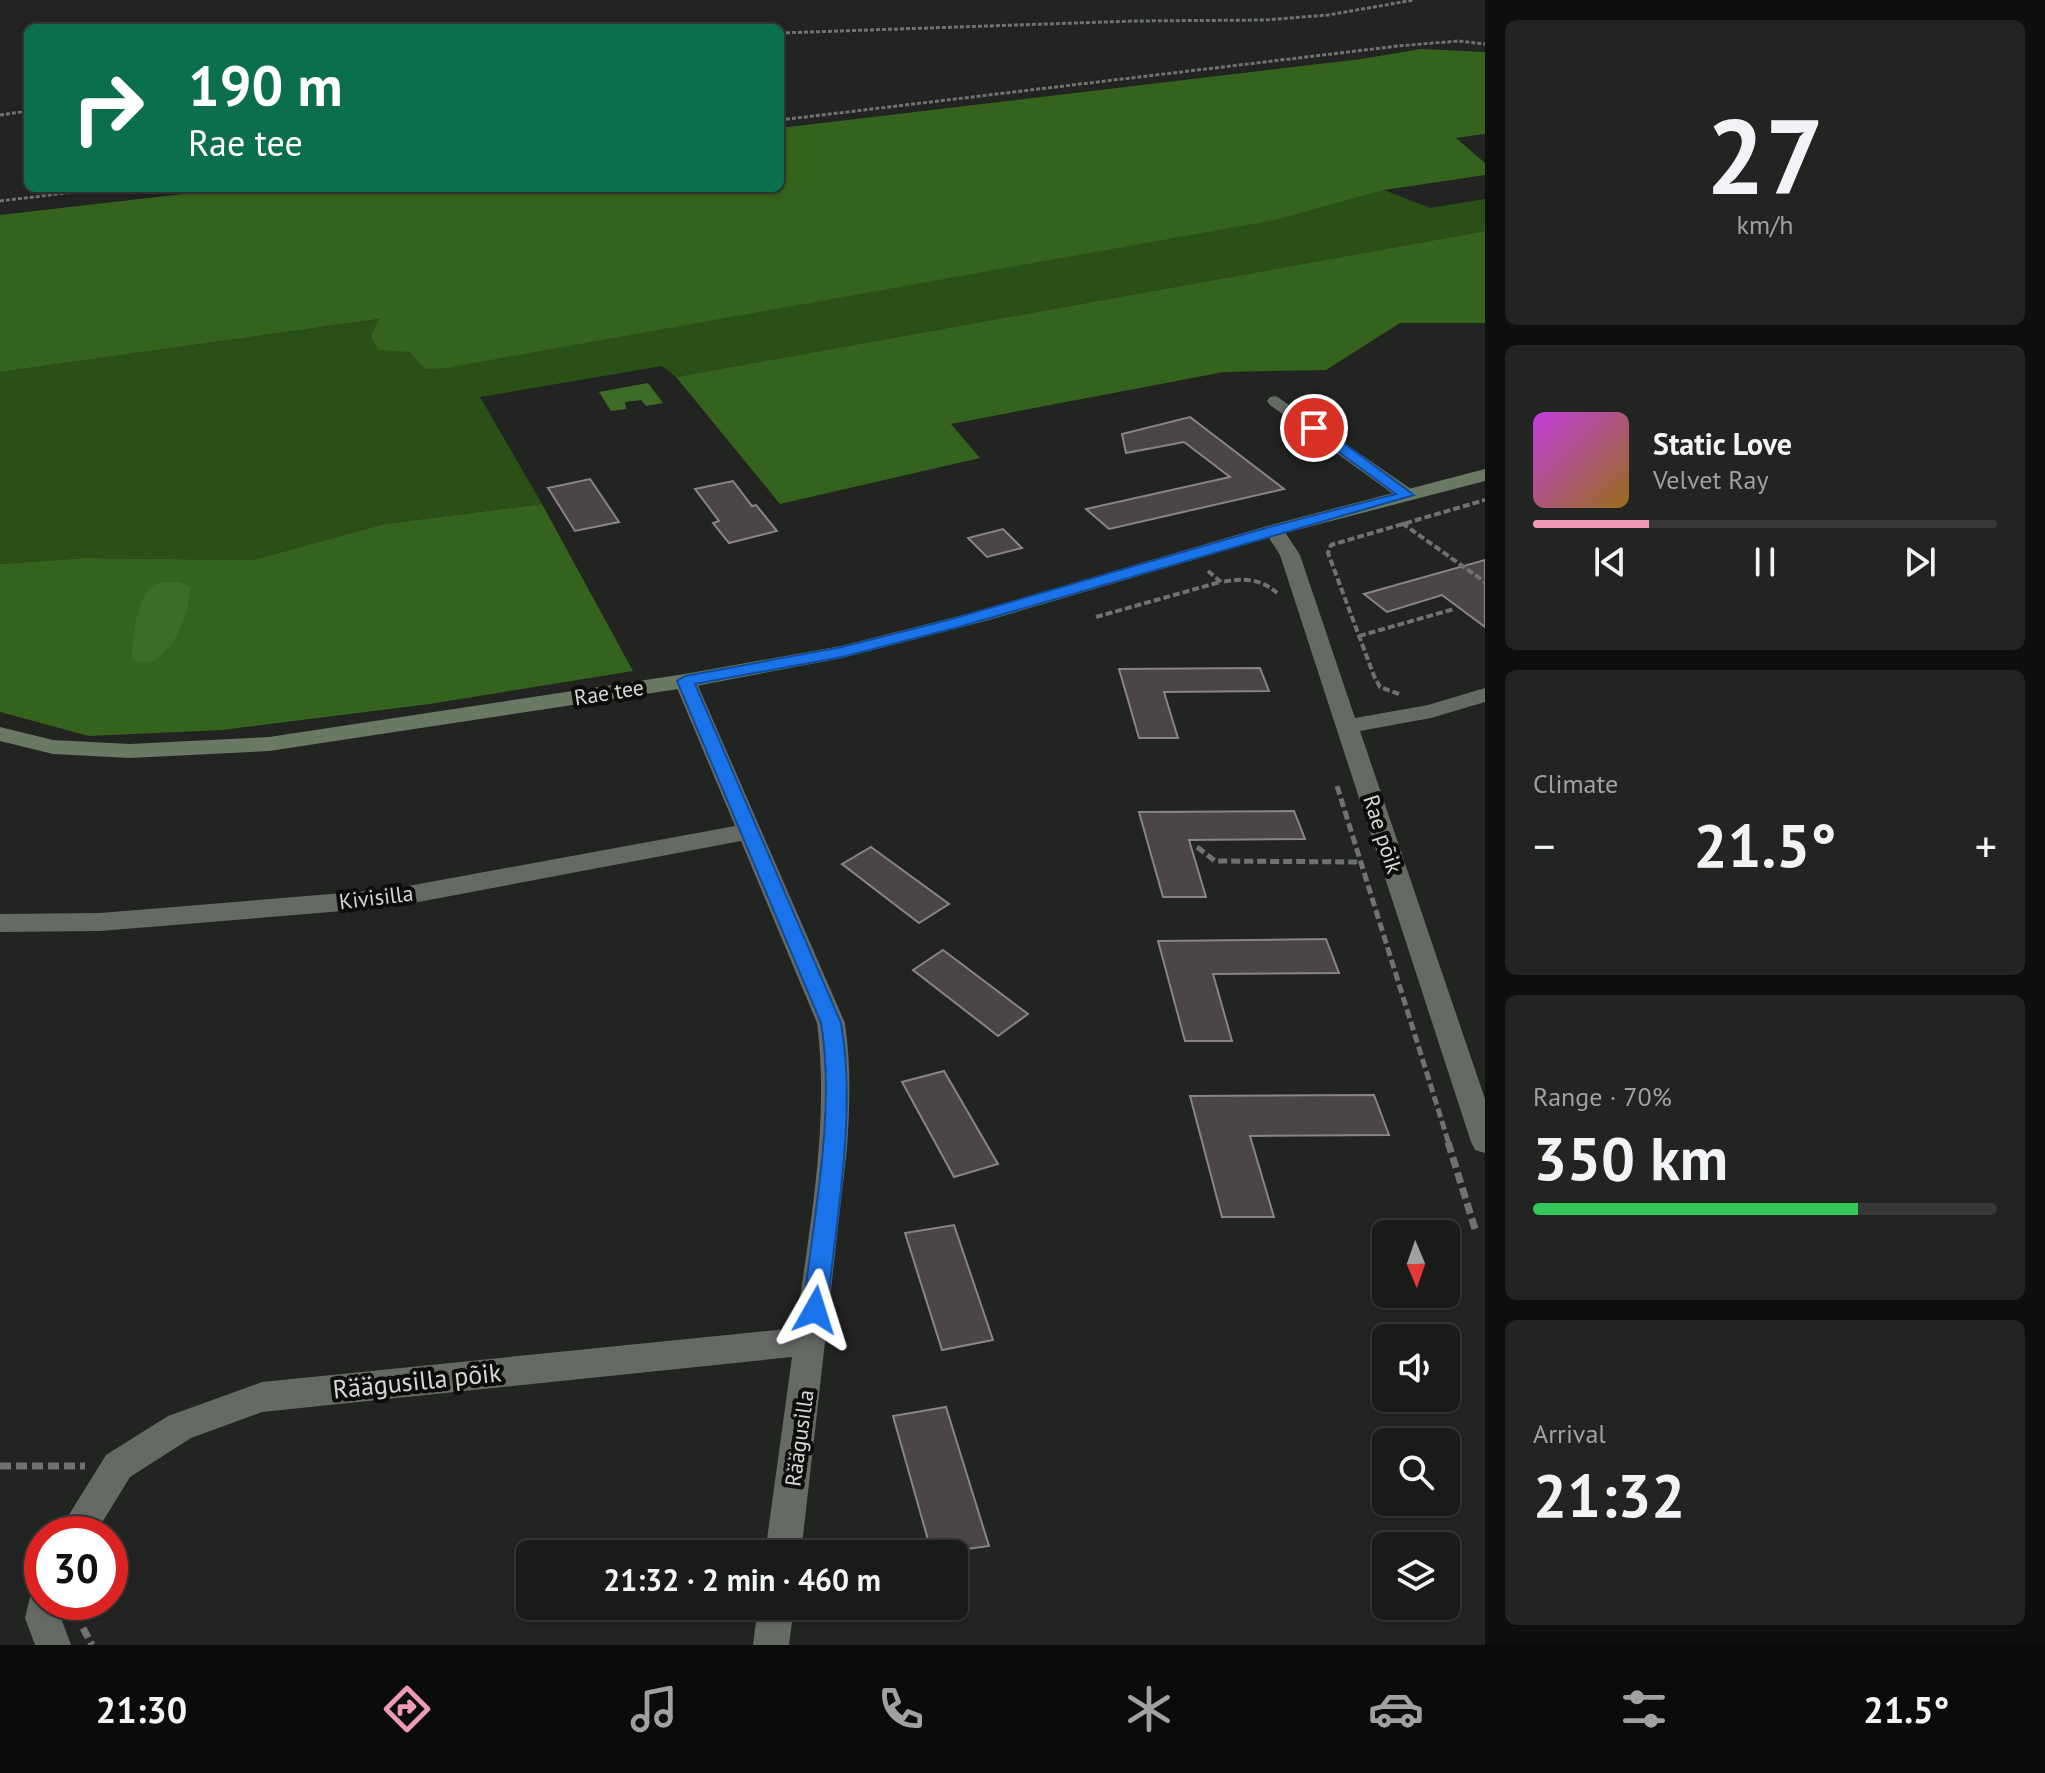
<!DOCTYPE html>
<meta charset="utf-8">
<style>
body{margin:0;font-family:"PT Sans",sans-serif;background:#222421;color:#f1f3f6;height:100vh;display:flex;flex-direction:column;font-size:30px;white-space:nowrap}
*{box-sizing:border-box;margin:0}
p{font-size:26px;color:#9fa1a2}
.icon{flex:none;width:44px;height:44px;fill:none;stroke:currentColor;stroke-width:2;stroke-linecap:round;stroke-linejoin:round}
.map{position:relative;flex:1;overflow:hidden}
.drawer{display:flex;flex-direction:column;gap:20px;padding:20px;background:#0e0f0d;width:560px}
.drawer>*{flex:none}
.guide{position:absolute;left:24px;top:24px;width:760px;height:168px;border-radius:12px;box-shadow:0 2px 6px #0004,0 0 0 2px #373937;background:#0b6e4f;color:#fff;overflow:hidden}
.needle{width:52px;rotate:178deg}
.tools{position:absolute;left:1372px;top:1220px;display:grid;gap:16px}
.tools a{display:grid;place-items:center;width:88px;height:88px;border-radius:12px;background:#191b18;box-shadow:0 2px 6px #0004,0 0 0 2px #373937;font-size:40px}
.speed{position:absolute;left:24px;top:1516px;display:flex;gap:16px;font-size:40px;font-weight:700;text-align:center}
.speed>*{display:grid;place-content:center;width:104px;height:104px;border-radius:50%;background:#191b18;box-shadow:0 2px 6px #0004,0 0 0 2px #373937;line-height:1}
.speed .limit{border:12px solid #d22;background:#fff;color:#111}
.pin{position:absolute;display:grid;place-items:center;width:68px;height:68px;color:#fff;margin:-34px;border:4px solid #fff;border-radius:50%;box-shadow:0 2px 8px #0007}
.me{position:absolute;width:88px;margin:-44px;rotate:6deg;stroke-linejoin:round;filter:drop-shadow(0 0 6px #0008)}
.turn{display:flex;align-items:center;gap:28px;height:168px;padding:0 32px;font-size:36px}
.turn .icon{width:104px;height:104px;stroke-width:2.5}
.turn b{display:block;font-size:56px;line-height:68px}
.big{font-size:60px;font-weight:700;line-height:1.1}
.drawer .card{flex:1;display:flex;flex-direction:column;justify-content:center;gap:12px;min-width:0;padding:0 28px;border-radius:12px;background:#222421}
.drawer .dial{align-items:center;gap:0}
.dial b{font-size:104px;line-height:1}
.song{display:flex;align-items:center;gap:24px}
.cover{width:96px;height:96px;border-radius:12px;background:linear-gradient(135deg,hsl(290 70% 55%),hsl(40 70% 35%))}
.played{height:8px;border-radius:4px;background:linear-gradient(90deg,#ef9ab8 25%,#373937 25%)}
.keys{display:flex;justify-content:space-around;direction:ltr}
.heat{display:flex;justify-content:space-between;align-items:center;font-size:44px;direction:ltr}
.charge{height:12px;border-radius:6px;background:linear-gradient(90deg,#34c759 70%,#373937 0)}
.trip{position:absolute;left:516px;top:1540px;width:452px;height:80px;border-radius:12px;background:#191b18;box-shadow:0 2px 6px #0004,0 0 0 2px #373937;font-weight:700;line-height:80px;text-align:center}
.tabs{display:flex;height:128px;justify-content:space-around;align-items:center;background:#0a0b0a;color:#9fa1a2}
.tabs .icon{width:56px;height:56px}
.tabs .selected{color:#ef9ab8}
.tabs b{font-size:36px;color:#f1f3f6}
main{display:flex;flex:1;min-height:0}
.map>svg:first-child{display:block}
.green{fill:#2b5017}
.forest{fill:#35621c}
.water{fill:#3e6c26}
.building{fill:#4b4547;stroke:#8b8486;stroke-width:2}
.lines{fill:none;stroke-linecap:round;stroke-linejoin:round}
.path-far3{stroke:#6f726e;stroke-width:3;stroke-dasharray:4 2;stroke-linecap:butt}
.path-far2{stroke:#6f726e;stroke-width:4;stroke-dasharray:7 3;stroke-linecap:butt}
.path-far1{stroke:#6f726e;stroke-width:5;stroke-dasharray:9 4;stroke-linecap:butt}
.path{stroke:#6f726e;stroke-width:7;stroke-dasharray:11 5;stroke-linecap:butt}
.street{fill:#666a65;fill-rule:evenodd}
.secondary{fill:#697963;fill-rule:evenodd}
.route{fill:#1a73e8;stroke:#114b97;stroke-width:2}
.labels{text-anchor:middle;stroke-width:8;stroke-linejoin:round;paint-order:stroke}
.street-label{font-size:22px;fill:#d6d8d5;stroke:#0c0d0b}
.near-street-label{font-size:26px;fill:#d6d8d5;stroke:#0c0d0b}
</style>
<main>
<div class="map">
<svg width="1485" height="1645" viewBox="0 0 1485 1645">
<rect width="100%" height="100%" fill="#212420"/>
<path class="green" d="M1384 190 1430 208 1485 199V231L676 377 662 366 480 397 542 504 384 524 253 560 85 558 0 564V372L380 319 1280 219Z"/>
<path class="forest" d="M1421 49 1485 52V134L1456 138 1485 163V175L1384 190 1280 219 445 368 425 369 410 352 378 350 371 336 379 319 0 372V215L235 188H780V128L1361 59Z
M1485 231V323H1400L1326 370 1224 372 951 424 980 458 780 504 676 377Z
M542 504 633 671 430 704 223 730 89 736 0 712V564L85 558 253 560 384 524Z"/>
<path class="water" d="M648 383 663 403 646 406 641 400 625 402 626 409 611 411 599 392Z
M180 582 190 587C192 613 165 679 132 659 132 641 137 593 154 585 161 581 173 582 180 582Z"/>
<path class="building" d="M1190 417 1284 489 1109 529 1086 509 1230 477 1184 442 1126 453 1122 434Z
M590 479 619 522 575 531 548 488Z
M733 481 752 506 756 505 777 531 729 543 713 523 719 521 695 489Z
M1003 529 1022 548 987 557 968 538Z
M1485 560V627L1442 595 1387 612 1364 594Z
M1260 668 1269 691 1164 692 1178 738H1139L1119 669Z
M1294 811 1305 839 1189 840 1206 897H1163L1139 812Z
M871 847 949 904 919 923 842 864Z
M1326 939 1339 973 1213 974 1232 1041H1185L1158 941Z
M943 950 1028 1014 998 1036 913 970Z
M944 1071 998 1164 954 1177 902 1082Z
M1374 1095 1389 1135 1250 1136 1274 1217H1222L1190 1096Z
M954 1225 993 1340 942 1350 905 1233Z
M946 1407 989 1546 932 1554 893 1416Z"/>
<g class="lines">
<path class="path-far3" d="M780 33 1135 21 1265 20 1328 15 1414 0
M0 115 28 111
M780 120 1398 46 1458 41 1485 44
M0 201 108 188"/>
<path class="path-far2" d="M1402 523 1485 582
M1208 571 1221 582C1243 578 1260 578 1277 593
M1096 617 1220 582
M1359 636 1454 609
M1399 694 1380 687 1374 676 1328 553 1331 545 1485 500"/>
<path class="path-far1" d="M1337 786 1449 1144
M1197 847 1215 861 1361 862"/>
<path class="path" d="M1448 1142 1476 1232
M0 1466H85
M83 1628 92 1645"/>
<path class="street" d="M1276 396 1414 491 1416 495 1414 499H1400L1270 405 1267 401 1270 397Z
M1274 524 1281 526 1300 555 1355 718 1428 705 1485 688V702L1431 718 1360 731 1485 1099V1153L1475 1150 1471 1142 1280 555 1264 530Z
M685 674 696 681 845 1023C851 1065 850 1106 847 1148L801 1554H765L792 1357 262 1412 191 1438 130 1477 95 1534H57L106 1455 168 1416 262 1382 796 1328C809 1228 830 1124 817 1023L741 841 392 907 100 931 0 932V914L100 913 392 889 735 826 674 681Z
M42 1585V1602H63L61 1618 71 1645H35L25 1618 32 1589Z
M758 1606H794L789 1645H753Z"/>
<path class="secondary" d="M1485 469V481L1281 534 989 620 842 658 685 688 269 751 130 758 53 754 0 741V727L53 740 130 744 269 737 685 674 841 646 975 612 1267 526Z"/>
</g>
<path class="route" d="M1310 425H1319L1414 495 959 627 842 657 695 684 841 1023C857 1112 836 1219 827 1310L823 1317 815 1320 806 1317 803 1310C813 1219 836 1112 821 1023L677 681 685 676 842 647 948 620 1269 527 1396 494 1310 431Z"/>
<g class="labels">
<g class="street-label">
<text transform="translate(609 692) rotate(-9)" y="8">Rae tee</text>
<text transform="translate(1383 834) rotate(72)" y="8">Rae põik</text>
<text transform="translate(376 897) rotate(-7)" y="8">Kivisilla</text>
<text transform="translate(799 1438) rotate(-82)" y="8">Räägusilla</text>
</g>
<g class="near-street-label">
<text transform="translate(417 1381) rotate(-6)" y="9">Räägusilla põik</text>
</g>
</g>
</svg>
<div class="tools">
<a><svg class="needle" viewBox="-14 -14 28 28"><path d="M0-13l5 13h-10z" fill="#e53935"/><path d="M0 13l5-13h-10z" fill="#9fa1a2"/></svg></a>
<a><svg class="icon" aria-label="sound" viewBox="0 0 24 24"><path d="M4 9h4l5-4v14l-5-4H4zM17 9q2 3 0 6"/></svg></a>
<a><svg class="icon" aria-label="search" viewBox="0 0 24 24"><circle cx="10" cy="10" r="6"/><path d="M15 15l6 6"/></svg></a>
<a><svg class="icon" aria-label="layers" viewBox="0 0 24 24"><path d="M12 4l9 5-9 5-9-5zM3 14l9 5 9-5"/></svg></a>
</div>
<div class="speed"><div class="limit">30</div></div>
<div class="pin" style="left:1314px;top:428px;background:#d93025"><svg class="icon" aria-label="arrive" viewBox="0 0 24 24"><path d="M6 21V4h12l-3 4 3 4H6"/></svg></div>
<svg class="me" style="left:815px;top:1310px" viewBox="-20 -20 40 40"><path d="M0-17L14 15 0 8-14 15z" fill="#1a73e8" stroke="#fff" stroke-width="4"/></svg>
<div class="trip">21:32 · 2 min · 460 m</div>
<div class="guide">
<div class="turn"><svg class="icon" aria-label="right" viewBox="0 0 24 24"><path d="M7 20v-9h11M14 6l5 5-5 5"/></svg><div><b>190 m</b>Rae tee</div></div>
</div>
</div>
<section class="drawer">
<div class="card dial"><b>27</b><p>km/h</p></div>
<div class="card">
<div class="song"><i class="cover"></i><div><b>Static Love</b><p>Velvet Ray</p></div></div>
<div class="played"></div>
<div class="keys"><svg class="icon" aria-label="previous" viewBox="0 0 24 24"><path d="M18 5L8 12l10 7zM5 5v14"/></svg><svg class="icon" aria-label="pause" viewBox="0 0 24 24"><path d="M8 5v14M16 5v14"/></svg><svg class="icon" aria-label="next" viewBox="0 0 24 24"><path d="M6 5l10 7-10 7zM19 5v14"/></svg></div>
</div>
<div class="card"><p>Climate</p>
<div class="heat"><a>−</a><b class="big">21.5°</b><a>+</a></div>
</div>
<div class="card"><p>Range · 70%</p><b class="big">350 km</b><div class="charge"></div></div>
<div class="card"><p>Arrival</p><b class="big">21:32</b></div>
</section>
</main>
<nav class="tabs">
<b>21:30</b>
<svg class="icon selected" aria-label="directions" viewBox="0 0 24 24"><path d="M12 3l9 9-9 9-9-9zM9 14v-3h6M13 9l2 2-2 2"/></svg>
<svg class="icon" aria-label="music" viewBox="0 0 24 24"><path d="M9 18V5l10-2v13"/><circle cx="6" cy="18" r="3"/><circle cx="16" cy="16" r="3"/></svg>
<svg class="icon" aria-label="phone" viewBox="0 0 24 24"><path d="M5 4h4l2 5-3 2q2 4 5 5l2-3 5 2v4C11 20 4 13 5 4z"/></svg>
<svg class="icon" aria-label="climate" viewBox="0 0 24 24"><path d="M12 3v18M4 7l16 10M4 17L20 7"/></svg>
<svg class="icon" aria-label="car" viewBox="0 0 24 24"><path d="M5 17H2v-5l4-1 3-4h7l3 4 3 1v5h-3M9 17h6M6 11h13"/><circle cx="7" cy="17" r="2"/><circle cx="17" cy="17" r="2"/></svg>
<svg class="icon" aria-label="filters" viewBox="0 0 24 24"><path d="M4 7h16M4 17h16"/><circle cx="9" cy="7" r="2"/><circle cx="15" cy="17" r="2"/></svg>
<b>21.5°</b>
</nav>
